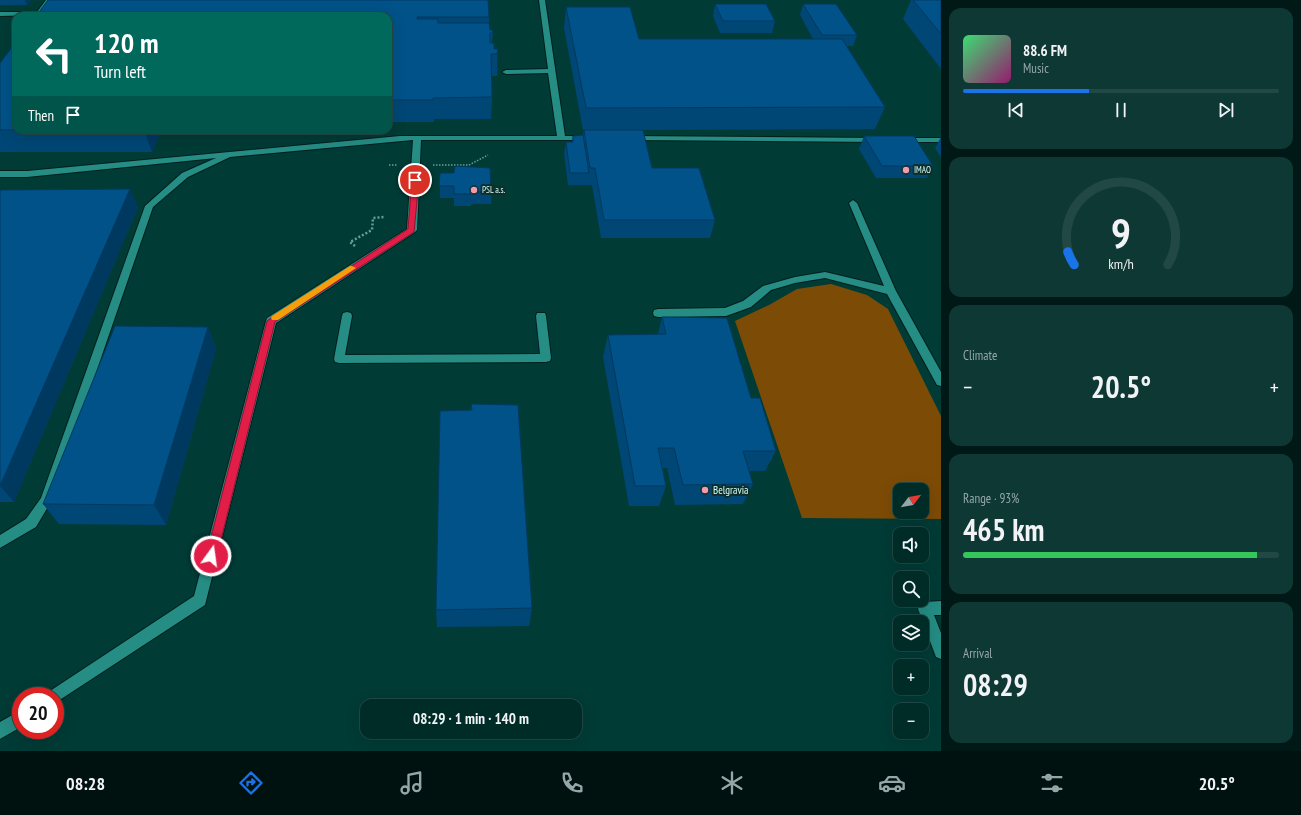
<!DOCTYPE html>
<meta charset="utf-8">
<style>
body{margin:0;font-family:"PT Sans Narrow",sans-serif;background:#0e3834;color:#f1f3f6;height:100vh;display:flex;flex-direction:column;font-size:15px;white-space:nowrap}
*{box-sizing:border-box;margin:0}
p{font-size:13px;color:#95a7a8}
.icon{flex:none;width:22px;height:22px;fill:none;stroke:currentColor;stroke-width:2;stroke-linecap:round;stroke-linejoin:round}
.map{position:relative;flex:1;overflow:hidden}
.panel{display:flex;flex-direction:column;gap:8px;padding:8px;background:#001816;width:360px}
.panel>*{flex:none}
.hud{position:absolute;left:12px;top:12px;width:380px;height:122px;border-radius:12px;box-shadow:0 4px 16px #0002,0 0 0 1px #224845;background:#00695c;color:#fff;overflow:hidden}
.needle{width:26px;rotate:59deg}
.buttons{position:absolute;left:893px;top:483px;display:grid;gap:8px}
.buttons a{display:grid;place-items:center;width:36px;height:36px;border-radius:8px;background:#002c28;box-shadow:0 4px 16px #0002,0 0 0 1px #224845;font-size:20px}
.speed{position:absolute;left:12px;top:687px;display:flex;gap:8px;font-size:20px;font-weight:700;text-align:center}
.speed>*{display:grid;place-content:center;width:52px;height:52px;border-radius:50%;background:#002c28;box-shadow:0 4px 16px #0002,0 0 0 1px #224845;line-height:1}
.speed .limit{border:6px solid #d22;background:#fff;color:#111}
.pin{position:absolute;display:grid;place-items:center;width:34px;height:34px;color:#fff;margin:-17px;border:2px solid #fff;border-radius:50%;box-shadow:0 1px 4px #0007}
.me{position:absolute;width:44px;margin:-22px;rotate:14deg;stroke-linejoin:round;filter:drop-shadow(0 0 3px #0008)}
.turn{display:flex;align-items:center;gap:14px;height:84px;padding:0 16px;font-size:18px}
.turn .icon{width:52px;height:52px;stroke-width:2.5}
.turn b{display:block;font-size:28px;line-height:34px}
.then{display:flex;align-items:center;height:38px;padding:0 16px;background:#0003;gap:8px;font-size:15px}
.big{font-size:30px;font-weight:800;line-height:1.1}
.panel .widget{flex:1;display:flex;flex-direction:column;justify-content:center;gap:6px;min-width:0;padding:0 14px;border-radius:12px;background:#0e3834}
.panel .dial{align-items:center;gap:0}
.dial svg{height:104px;overflow:visible;fill:none;stroke:#224845;stroke-width:7;stroke-linecap:round;text-anchor:middle}
.dial text{fill:#f1f3f6;stroke:none}
.song{display:flex;align-items:center;gap:12px}
.cover{width:48px;height:48px;border-radius:6px;background:linear-gradient(135deg,hsl(140 70% 55%),hsl(320 70% 35%))}
.played{height:4px;border-radius:2px;background:linear-gradient(90deg,#1a73e8 40%,#224845 40%)}
.keys{display:flex;justify-content:space-around;direction:ltr}
.heat{display:flex;justify-content:space-between;align-items:center;font-size:22px;direction:ltr}
.charge{height:6px;border-radius:3px;background:linear-gradient(90deg,#34c759 93%,#224845 0)}
.trip{position:absolute;left:360px;top:699px;width:222px;height:40px;border-radius:12px;background:#002c28;box-shadow:0 4px 16px #0002,0 0 0 1px #224845;font-weight:800;line-height:40px;text-align:center}
.dock{display:flex;height:64px;justify-content:space-around;align-items:center;background:#001210;color:#95a7a8}
.dock .icon{width:28px;height:28px}
.dock .on{color:#1a73e8}
.dock b{font-size:18px;color:#f1f3f6}
main{display:flex;flex:1;min-height:0}
.map>svg:first-child{display:block}
.green{fill:#7c4b06;fill-rule:evenodd}
.lines{fill:none;stroke-linecap:round;stroke-linejoin:round}
.lane-casing{stroke:#011f1c;stroke-width:2}
.path-far1{stroke:#6a9e99;stroke-width:1.5;stroke-dasharray:1.5 1.5;stroke-linecap:butt}
.path{stroke:#6a9e99;stroke-width:2.5;stroke-dasharray:2 2;stroke-linecap:butt}
.lane{fill:#258d84;fill-rule:evenodd}
.wall{fill:#004775}
.shaded-wall{fill:#00395f}
.building{fill:#005288;stroke:#00395f}
.route{fill:#e11d48;stroke:#92132f}
.slow{fill:#f59e0b}
.poi-dot{fill:#f39aac;stroke:#0f2e2b;stroke-width:1.5}
.labels{text-anchor:middle;stroke-width:4;stroke-linejoin:round;paint-order:stroke}
.far-poi-label{font-size:9px;fill:#d2fff9;stroke:#0f2e2b;text-anchor:start}
.poi-label{font-size:11px;fill:#d2fff9;stroke:#0f2e2b;text-anchor:start}
</style>
<main>
<div class="map">
<svg width="941" height="751" viewBox="0 0 941 751">
<rect width="100%" height="100%" fill="#003b36"/>
<path class="green" d="M831 284 867 295 888 309 941 416V519L802 518 735 321 769 305 797 289ZM900 490H922V512H900Z"/>
<g class="lines">
<defs>
<path id="lane" d="M46 0H52L41 15 0 16V12H37Z
M539 0H545L565 136H588L592 138 588 140H421L417 230 415 232 276 323 205 605 55 703V696H48L50 691 194 596 266 321 267 318 407 229 413 140 230 157 188 177 153 207 52 500 36 527 0 548V535L26 519 41 498 145 206 182 173 216 158 27 177H0V171H27L400 136H557L548 73 506 74 502 72 506 70 548 69Z
M628 136 878 138 882 140 878 142 631 140H628Z
M898 138H941V142H901L897 140Z
M853 200 857 203 896 291 941 372V386L937 385 887 294 825 278 795 283 771 290 751 307 726 316 658 317 654 316 653 313 654 310 658 309 725 308 743 301 763 286 795 277 825 272 884 286 849 203Z
M347 312 351 313 352 316 345 355 540 354 536 316 537 313H545L546 316 551 358 550 361 546 362 339 363 335 362 334 359 342 316 343 313Z
M941 601V615H934L941 633V659L936 657 918 609 920 604 925 602Z
M21 710V727L0 739V722Z"/>
</defs>
<use href="#lane" class="lane-casing"/>
<path class="path-far1" d="M389 165H398
M433 165H469L488 155"/>
<path class="path" d="M355 246 350 242 372 230 373 218 384 217"/>
<use href="#lane" class="lane"/>
</g>
<path class="wall" d="M0 0H31L27 5H0Z
M911 0H941V69L903 19Z
M715 4 775 21 772 33H720L713 16Z
M803 4 857 35 853 46H847L885 107 875 129 639 130 652 168 715 220 710 238H601L592 185H568L564 154 566 142H572L573 136 583 135 584 130H583L564 28 566 7 639 39H813L800 15Z
M388 16 489 17V23L490 30 493 33 492 43 494 49H498V70L497 76H491L492 97 491 119H434V122H388Z
M0 63 162 130 152 152H0Z
M864 136 933 166 927 178H876L859 149Z
M941 137V157L935 148Z
M440 173 491 192V204H471V206H454V198H440Z
M0 190 138 207 14 502H0Z
M662 317 751 398 776 451 765 471H749L753 484 743 504 675 505 667 468H663L666 486 659 506H629L603 357 608 335 658 334Z
M208 327 216 349 166 525 59 524 43 504Z
M471 404 532 608 529 626 437 627 436 610 471 410Z"/>
<path class="shaded-wall" d="M25 0H31L27 5Z
M498 49V70L497 76V54Z
M144 130H162L152 152Z
M130 189 138 207 14 502 0 486Z
M208 327 216 349 166 525 154 505Z"/>
<path class="building" d="M48 0H488L489 17H417V19H438V23H489L490 30H492L493 33H490V43H494V49H498L497 54H491L492 97 433 98V100H388V16H36Z
M913 0H941V34Z
M715 4H766L775 21H723Z
M803 4H836L857 35H822Z
M566 7H630L639 39H842L885 107 586 108Z
M16 42V130H60H0V63Z
M584 130H643L652 168H699L715 220H604L595 168H590Z
M583 135 589 173H570L566 142H573V136Z
M864 136H914L933 166H882Z
M455 166 490 168 491 192H471V194H454V186H439L440 173H454Z
M130 189 0 486V190Z
M662 317 727 318 751 398H760L776 451H743L753 484 683 485 674 448H658L666 486H635L608 335 666 334Z
M115 326 208 327 154 505 43 504Z
M471 404 518 405 532 608 436 610 440 411 472 410Z"/>
<path class="route" d="M412 178H418L419 180 414 232 275 322 217 556 215 560 211 561 207 560 206 556 267 321 408 229Z"/>
<path class="slow" d="M350 266H352L356 268 278 320H272L271 318 272 316Z"/>
<g class="poi-dot">
<circle cx="906" cy="170" r="4"/>
<circle cx="474" cy="190" r="4"/>
<circle cx="705" cy="490" r="4"/>
</g>
<g class="labels">
<g class="far-poi-label">
<text x="914" y="173">IMAO</text>
<text x="482" y="193">PSL a.s.</text>
</g>
<g class="poi-label">
<text x="713" y="494">Belgravia</text>
</g>
</g>
</svg>
<div class="buttons">
<a><svg class="needle" viewBox="-14 -14 28 28"><path d="M0-13l5 13h-10z" fill="#e53935"/><path d="M0 13l5-13h-10z" fill="#95a7a8"/></svg></a>
<a><svg class="icon" aria-label="sound" viewBox="0 0 24 24"><path d="M4 9h4l5-4v14l-5-4H4zM17 9q2 3 0 6"/></svg></a>
<a><svg class="icon" aria-label="search" viewBox="0 0 24 24"><circle cx="10" cy="10" r="6"/><path d="M15 15l6 6"/></svg></a>
<a><svg class="icon" aria-label="layers" viewBox="0 0 24 24"><path d="M12 4l9 5-9 5-9-5zM3 14l9 5 9-5"/></svg></a>
<a>+</a>
<a>−</a>
</div>
<div class="speed"><div class="limit">20</div></div>
<div class="pin" style="left:415px;top:180px;background:#d93025"><svg class="icon" aria-label="arrive" viewBox="0 0 24 24"><path d="M6 21V4h12l-3 4 3 4H6"/></svg></div>
<svg class="me" style="left:211px;top:556px" viewBox="-20 -20 40 40"><circle r="17" fill="#e11d48" stroke="#fff" stroke-width="3"/><path d="M0-11L8 9 0 5-8 9z" fill="#fff"/></svg>
<div class="trip">08:29 · 1 min · 140 m</div>
<div class="hud">
<div class="turn"><svg class="icon" aria-label="left" viewBox="0 0 24 24"><path d="M17 20v-9H6M10 6l-5 5 5 5"/></svg><div><b>120 m</b>Turn left</div></div>
<div class="then">Then<svg class="icon" aria-label="arrive" viewBox="0 0 24 24"><path d="M6 21V4h12l-3 4 3 4H6"/></svg></div>
</div>
</div>
<section class="panel">
<div class="widget">
<div class="song"><i class="cover"></i><div><b>88.6 FM</b><p>Music</p></div></div>
<div class="played"></div>
<div class="keys"><svg class="icon" aria-label="previous" viewBox="0 0 24 24"><path d="M18 5L8 12l10 7zM5 5v14"/></svg><svg class="icon" aria-label="pause" viewBox="0 0 24 24"><path d="M8 5v14M16 5v14"/></svg><svg class="icon" aria-label="next" viewBox="0 0 24 24"><path d="M6 5l10 7-10 7zM19 5v14"/></svg></div>
</div>
<div class="widget dial"><svg viewBox="0 0 100 80">
<path d="M14 69A42 42 0 1 1 86 69"/>
<path d="M14 69A42 42 0 0 1 9 59" stroke="#1a73e8"/>
<text x="50" y="56" font-size="32" font-weight="700">9</text>
<text x="50" y="72" font-size="11">km/h</text>
</svg></div>
<div class="widget"><p>Climate</p>
<div class="heat"><a>−</a><b class="big">20.5°</b><a>+</a></div>
</div>
<div class="widget"><p>Range · 93%</p><b class="big">465 km</b><div class="charge"></div></div>
<div class="widget"><p>Arrival</p><b class="big">08:29</b></div>
</section>
</main>
<nav class="dock">
<b>08:28</b>
<svg class="icon on" aria-label="directions" viewBox="0 0 24 24"><path d="M12 3l9 9-9 9-9-9zM9 14v-3h6M13 9l2 2-2 2"/></svg>
<svg class="icon" aria-label="music" viewBox="0 0 24 24"><path d="M9 18V5l10-2v13"/><circle cx="6" cy="18" r="3"/><circle cx="16" cy="16" r="3"/></svg>
<svg class="icon" aria-label="phone" viewBox="0 0 24 24"><path d="M5 4h4l2 5-3 2q2 4 5 5l2-3 5 2v4C11 20 4 13 5 4z"/></svg>
<svg class="icon" aria-label="climate" viewBox="0 0 24 24"><path d="M12 3v18M4 7l16 10M4 17L20 7"/></svg>
<svg class="icon" aria-label="car" viewBox="0 0 24 24"><path d="M5 17H2v-5l4-1 3-4h7l3 4 3 1v5h-3M9 17h6M6 11h13"/><circle cx="7" cy="17" r="2"/><circle cx="17" cy="17" r="2"/></svg>
<svg class="icon" aria-label="filters" viewBox="0 0 24 24"><path d="M4 7h16M4 17h16"/><circle cx="9" cy="7" r="2"/><circle cx="15" cy="17" r="2"/></svg>
<b>20.5°</b>
</nav>
